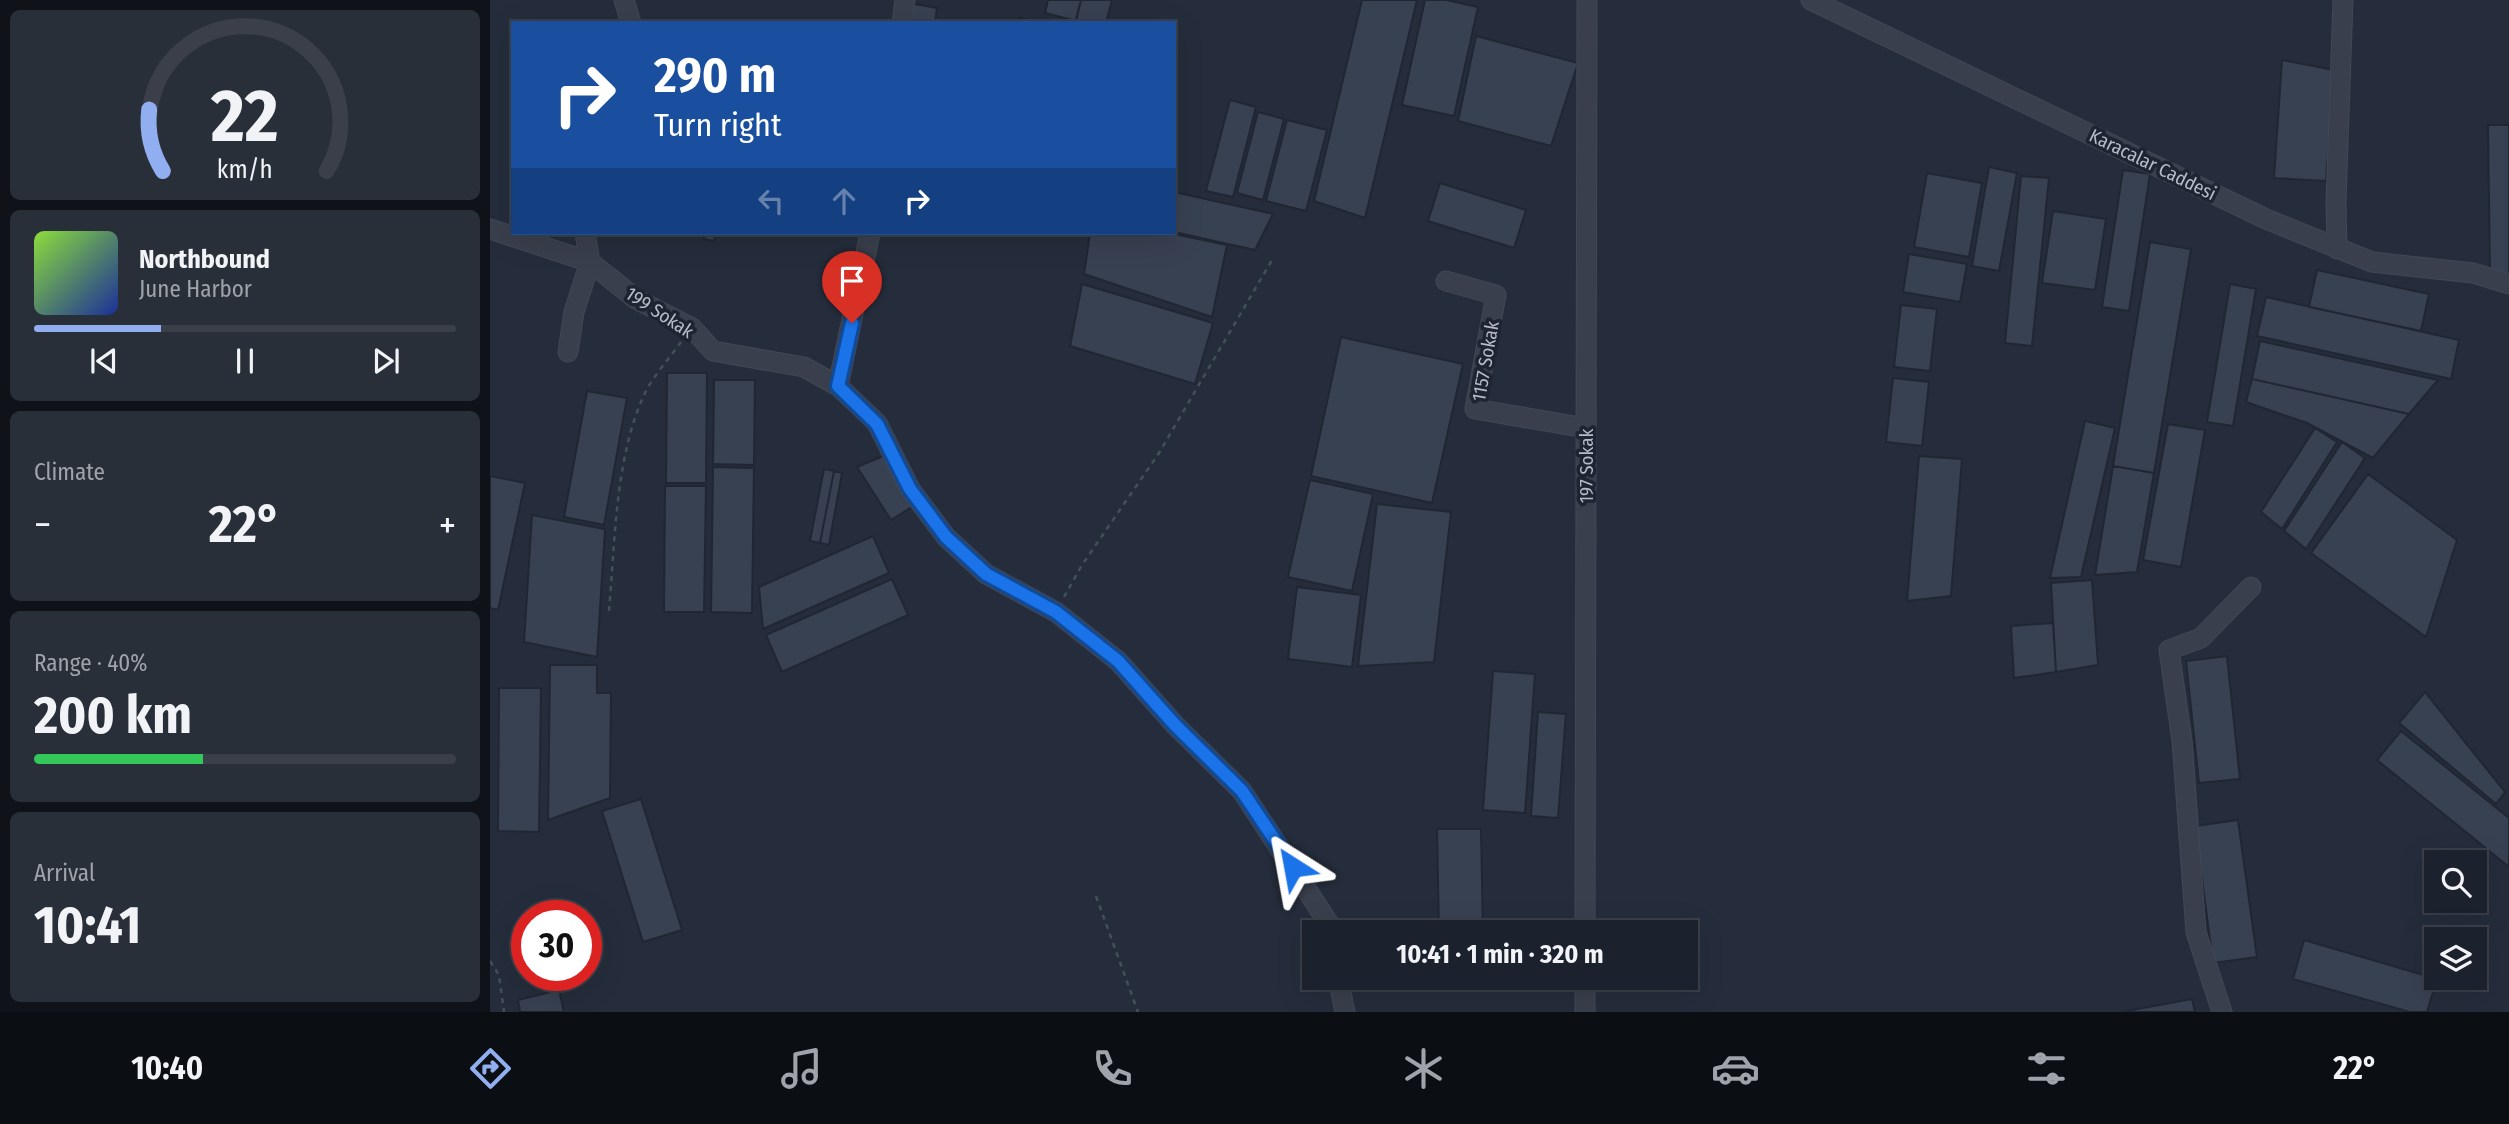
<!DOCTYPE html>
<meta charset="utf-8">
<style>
body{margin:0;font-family:"Fira Sans Condensed",sans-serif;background:#292f39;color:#f1f3f6;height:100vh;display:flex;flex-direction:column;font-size:26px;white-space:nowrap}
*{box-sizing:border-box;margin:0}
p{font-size:23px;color:#a0a4aa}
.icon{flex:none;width:38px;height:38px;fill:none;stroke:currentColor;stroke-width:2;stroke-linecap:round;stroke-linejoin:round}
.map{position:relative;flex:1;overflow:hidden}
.details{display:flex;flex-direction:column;gap:10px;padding:10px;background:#0f1319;width:490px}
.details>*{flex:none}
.guide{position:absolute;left:21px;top:21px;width:665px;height:214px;border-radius:0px;box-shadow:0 7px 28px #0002,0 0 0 2px #3a3f49;background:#1a4fa0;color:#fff;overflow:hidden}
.buttons{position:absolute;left:1934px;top:850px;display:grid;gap:14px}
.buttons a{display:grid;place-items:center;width:63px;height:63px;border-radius:0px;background:#1c222d;box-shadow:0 7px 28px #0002,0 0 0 2px #3a3f49;font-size:35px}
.speed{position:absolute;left:21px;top:900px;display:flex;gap:14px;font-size:35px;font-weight:700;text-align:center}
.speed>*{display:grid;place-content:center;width:91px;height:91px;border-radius:50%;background:#1c222d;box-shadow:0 7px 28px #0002,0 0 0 2px #3a3f49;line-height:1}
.speed .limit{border:10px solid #d22;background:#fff;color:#111}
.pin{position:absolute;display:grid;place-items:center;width:60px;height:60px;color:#fff;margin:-72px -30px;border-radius:50% 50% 50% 0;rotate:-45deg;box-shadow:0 0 7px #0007}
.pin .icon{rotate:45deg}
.me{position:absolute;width:77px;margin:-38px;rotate:326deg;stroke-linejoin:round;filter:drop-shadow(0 0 5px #0008)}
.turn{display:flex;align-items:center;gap:24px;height:147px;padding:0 28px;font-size:32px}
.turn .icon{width:91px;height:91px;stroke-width:2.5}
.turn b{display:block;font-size:49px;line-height:60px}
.lanes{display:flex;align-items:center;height:66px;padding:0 28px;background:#0003;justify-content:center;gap:35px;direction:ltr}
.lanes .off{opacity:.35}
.big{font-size:52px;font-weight:700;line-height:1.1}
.details .tile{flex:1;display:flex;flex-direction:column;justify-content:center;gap:10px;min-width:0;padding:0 24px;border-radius:10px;background:#292f39}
.details .dial{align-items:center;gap:0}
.dial svg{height:182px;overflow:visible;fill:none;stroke:#3a3f49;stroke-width:7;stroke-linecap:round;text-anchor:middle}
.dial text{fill:#f1f3f6;stroke:none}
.song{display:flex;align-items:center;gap:21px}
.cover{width:84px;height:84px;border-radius:10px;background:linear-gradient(135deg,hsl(90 70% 55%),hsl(230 70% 35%))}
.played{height:7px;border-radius:4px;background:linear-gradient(90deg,#91aef0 30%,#3a3f49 30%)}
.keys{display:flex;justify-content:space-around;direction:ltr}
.heat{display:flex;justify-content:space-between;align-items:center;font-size:38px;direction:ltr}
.charge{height:10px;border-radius:5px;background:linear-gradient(90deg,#34c759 40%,#3a3f49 0)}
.trip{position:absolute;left:812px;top:920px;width:396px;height:70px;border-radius:0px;background:#1c222d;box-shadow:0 7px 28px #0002,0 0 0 2px #3a3f49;font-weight:700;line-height:70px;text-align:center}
.dock{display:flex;height:112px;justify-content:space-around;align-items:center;background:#0b0e12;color:#a0a4aa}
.dock .icon{width:49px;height:49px}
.dock .selected{color:#91aef0}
.dock b{font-size:32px;color:#f1f3f6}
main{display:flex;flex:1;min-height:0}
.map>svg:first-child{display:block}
.building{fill:#384152;stroke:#202633;stroke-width:2}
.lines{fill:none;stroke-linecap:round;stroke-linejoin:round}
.minor-casing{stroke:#424855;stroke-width:21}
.path{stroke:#405255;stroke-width:2.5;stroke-dasharray:5 5;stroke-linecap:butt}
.minor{stroke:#393f4c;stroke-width:19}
.route-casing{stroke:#114b97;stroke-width:18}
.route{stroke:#1a73e8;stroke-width:12}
.labels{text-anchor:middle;stroke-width:7;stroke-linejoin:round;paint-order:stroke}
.street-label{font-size:19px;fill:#b5bbc7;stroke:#1e2431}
</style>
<main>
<section class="details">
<div class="tile dial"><svg viewBox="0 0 100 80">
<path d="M14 69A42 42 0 1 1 86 69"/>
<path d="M14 69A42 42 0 0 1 8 42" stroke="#91aef0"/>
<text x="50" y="56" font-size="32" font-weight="700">22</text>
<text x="50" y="72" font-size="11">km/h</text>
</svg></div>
<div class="tile">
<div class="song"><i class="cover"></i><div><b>Northbound</b><p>June Harbor</p></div></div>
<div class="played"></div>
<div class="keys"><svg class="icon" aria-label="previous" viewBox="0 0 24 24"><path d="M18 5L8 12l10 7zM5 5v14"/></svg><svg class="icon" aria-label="pause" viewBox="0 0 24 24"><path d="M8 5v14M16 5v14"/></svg><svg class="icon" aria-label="next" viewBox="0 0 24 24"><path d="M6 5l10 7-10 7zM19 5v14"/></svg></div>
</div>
<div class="tile"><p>Climate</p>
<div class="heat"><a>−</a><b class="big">22°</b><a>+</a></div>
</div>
<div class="tile"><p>Range · 40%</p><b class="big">200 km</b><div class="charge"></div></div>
<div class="tile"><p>Arrival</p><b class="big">10:41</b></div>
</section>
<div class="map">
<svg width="2019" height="1012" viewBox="0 0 2019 1012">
<rect width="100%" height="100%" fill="#252d3c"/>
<path class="building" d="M558 0H591L586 21 555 13Z
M591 0H622L616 23H585Z
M872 0H927L875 218 824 201Z
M935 0H956L988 7 964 116 912 105Z
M419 3 447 8 445 23H417Z
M529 18 559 23H528Z
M986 36 1088 63 1061 146 968 121Z
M1792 60 1844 70 1836 181 1784 178Z
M740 100 766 107 743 197 716 191Z
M768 112 794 119 773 200 747 193Z
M797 120 837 130 816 211 776 201Z
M1998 125H2019V278L2000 274Z
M1499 167 1527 173 1509 271 1482 266Z
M1633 170 1660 174 1639 311 1612 307Z
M1437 173 1492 183 1479 257 1424 247Z
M1531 176 1559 178 1542 346 1515 343Z
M950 183 1036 210 1024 248 938 221Z
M684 192 783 214 765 250 684 232Z
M1563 211 1616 219 1605 290 1552 283Z
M215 233H226L224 241 214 239Z
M600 233H679L737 245 722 317 594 274Z
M1660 242 1701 249 1664 473 1623 466Z
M1419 254 1477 264 1470 302 1413 292Z
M1827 270 1939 294 1931 331 1819 307Z
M592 284 723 323 705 384 580 346Z
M1740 284 1766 289 1743 426 1717 422Z
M1776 297 1969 340 1961 379 1767 336Z
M1411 305 1447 309 1440 371 1404 367Z
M851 337 973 364 942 503 821 476Z
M1770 341 1948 380 1919 414 1762 379Z
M177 373H217L216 483H176Z
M1403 378 1439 382 1432 446 1396 442Z
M1762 379 1919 414 1883 458 1817 423 1756 402Z
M224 380H265L264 465 223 464Z
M97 391 137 398 114 525 74 517Z
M1595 421 1625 428 1591 577 1560 578Z
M1678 424 1715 430 1691 567 1653 560Z
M1825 428 1847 442 1792 529 1771 512Z
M1852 442 1875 458 1816 549 1794 531Z
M393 456 425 505 401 520 367 467Z
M1429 456 1472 459 1461 596 1417 601Z
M1623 466 1664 473 1647 572 1605 575Z
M223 467 264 468 262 613 221 612Z
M334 469 344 471 330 543 320 541Z
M344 471 352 473 339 545 330 543Z
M1878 474 1967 540 1936 637 1821 553Z
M0 476 35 483 8 610 0 608Z
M820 480 883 494 862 591 798 577Z
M175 486H216L214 612H174Z
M887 504 961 512 944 662 868 666Z
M42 515 115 529 107 657 34 642Z
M383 536 399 573 273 629 269 587Z
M402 579 418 615 292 672 276 635Z
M1602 580 1608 665 1566 672 1561 583Z
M807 587 871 595 862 667 798 659Z
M1563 623 1566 672 1524 678 1521 626Z
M1737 656 1750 779 1709 783 1696 661Z
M60 665H107V693H121L120 798 58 820Z
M1003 671 1045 674 1035 813 993 810Z
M9 688H51L49 832 8 831Z
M1935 692 2015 792 2006 804 1909 723Z
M1048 712 1076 714 1068 818 1041 816Z
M1911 731 2019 818V867L1887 760Z
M151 799 192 930 153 942 112 811Z
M1748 820 1767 957 1723 963 1705 826Z
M947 829H991L993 933H949Z
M1814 940 1947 979 1937 1012H1920L1803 979Z
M69 990 74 1012H30L28 1000Z
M1702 999 1705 1012H1631Z"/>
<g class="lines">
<defs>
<path id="minor" d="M134 0 141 23
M1321 0 1776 219 1882 262 1983 273 2019 284
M412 23 415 0
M0 229 100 262 146 299 202 328 223 351 314 367 348 386 387 423 420 489 456 537 496 574 566 612 628 661 685 725 752 791 845 933
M1847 249 1846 202 1853 0
M956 281 1006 295 985 409 1096 428
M78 352 84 312 100 262 95 233
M348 386 380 233
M1095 933 1097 0
M848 978 855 1012
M1095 1012V978
M1732 1012 1706 932 1692 741 1679 650 1711 638 1761 587"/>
</defs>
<use href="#minor" class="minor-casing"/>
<path class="path" d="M574 597 592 565 669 453 782 260
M119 611C125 543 125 458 154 395 163 376 179 359 191 342
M606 896 648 1012
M0 961 9 975 14 1012"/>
<use href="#minor" class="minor"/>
</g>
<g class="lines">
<defs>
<path id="route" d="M362 323 348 386 387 424 420 489 456 537 496 574 566 612 628 661 685 725 752 791 803 867"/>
</defs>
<use href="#route" class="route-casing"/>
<use href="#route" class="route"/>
</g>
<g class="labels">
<g class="street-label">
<text transform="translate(1663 164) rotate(26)" y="7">Karacalar Caddesi</text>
<text transform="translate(170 312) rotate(33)" y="7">199 Sokak</text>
<text transform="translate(995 361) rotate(-80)" y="7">1157 Sokak</text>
<text transform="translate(1096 466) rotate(-90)" y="7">197 Sokak</text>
</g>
</g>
</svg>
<div class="buttons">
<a><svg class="icon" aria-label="search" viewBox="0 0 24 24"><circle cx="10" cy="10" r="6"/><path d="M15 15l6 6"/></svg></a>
<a><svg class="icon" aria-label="layers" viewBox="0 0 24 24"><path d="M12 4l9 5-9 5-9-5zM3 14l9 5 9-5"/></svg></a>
</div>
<div class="speed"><div class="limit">30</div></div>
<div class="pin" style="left:362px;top:323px;background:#d93025"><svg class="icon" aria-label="arrive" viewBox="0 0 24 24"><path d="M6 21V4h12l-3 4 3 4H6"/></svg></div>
<svg class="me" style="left:803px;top:867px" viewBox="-20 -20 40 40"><path d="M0-17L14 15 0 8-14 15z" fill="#1a73e8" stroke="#fff" stroke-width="4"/></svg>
<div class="trip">10:41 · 1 min · 320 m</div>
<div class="guide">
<div class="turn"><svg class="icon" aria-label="right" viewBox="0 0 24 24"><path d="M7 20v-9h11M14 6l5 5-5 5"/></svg><div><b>290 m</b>Turn right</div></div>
<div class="lanes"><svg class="icon off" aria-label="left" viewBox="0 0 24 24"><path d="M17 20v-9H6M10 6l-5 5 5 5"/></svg><svg class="icon off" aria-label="ahead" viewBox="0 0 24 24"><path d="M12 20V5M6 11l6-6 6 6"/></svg><svg class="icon" aria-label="right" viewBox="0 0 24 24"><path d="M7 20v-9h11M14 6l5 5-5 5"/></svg></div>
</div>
</div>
</main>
<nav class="dock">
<b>10:40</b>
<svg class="icon selected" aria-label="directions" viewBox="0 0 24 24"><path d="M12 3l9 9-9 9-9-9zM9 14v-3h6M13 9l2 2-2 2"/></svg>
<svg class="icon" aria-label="music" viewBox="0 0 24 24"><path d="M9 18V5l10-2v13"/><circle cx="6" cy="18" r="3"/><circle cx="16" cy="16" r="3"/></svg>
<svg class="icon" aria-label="phone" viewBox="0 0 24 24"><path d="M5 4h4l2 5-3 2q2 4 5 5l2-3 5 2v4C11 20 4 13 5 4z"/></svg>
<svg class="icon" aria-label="climate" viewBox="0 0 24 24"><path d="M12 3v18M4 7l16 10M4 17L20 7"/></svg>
<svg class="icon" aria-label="car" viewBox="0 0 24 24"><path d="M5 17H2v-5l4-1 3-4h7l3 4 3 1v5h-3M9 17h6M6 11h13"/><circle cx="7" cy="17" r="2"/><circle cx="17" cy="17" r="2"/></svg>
<svg class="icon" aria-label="filters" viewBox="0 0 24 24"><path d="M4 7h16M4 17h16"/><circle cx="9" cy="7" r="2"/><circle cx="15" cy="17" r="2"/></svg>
<b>22°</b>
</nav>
